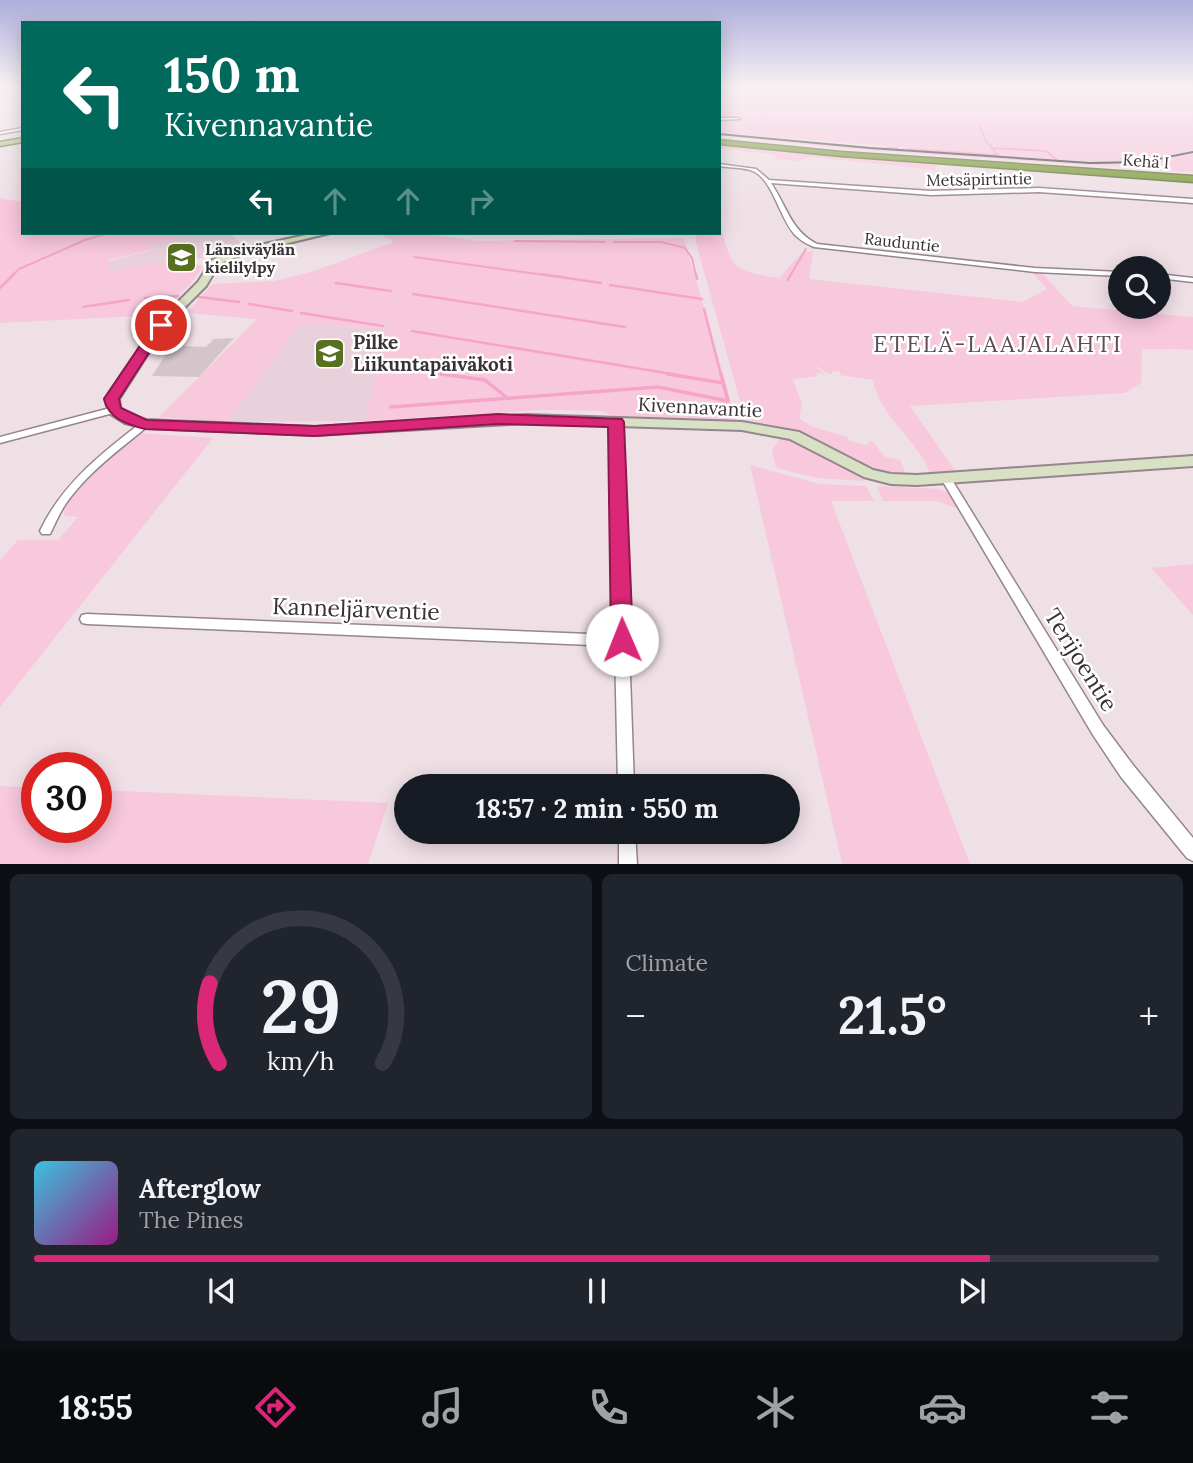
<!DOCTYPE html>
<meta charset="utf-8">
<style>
body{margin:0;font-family:Lora,serif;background:#20242c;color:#f1f3f6;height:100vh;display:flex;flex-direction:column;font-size:26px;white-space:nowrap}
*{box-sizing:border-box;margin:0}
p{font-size:23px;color:#9ea1a6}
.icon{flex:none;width:38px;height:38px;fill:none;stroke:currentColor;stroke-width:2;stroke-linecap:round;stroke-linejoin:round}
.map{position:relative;height:864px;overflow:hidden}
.details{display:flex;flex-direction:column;gap:10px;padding:10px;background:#0d0f14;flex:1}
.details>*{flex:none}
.guide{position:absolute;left:21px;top:21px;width:700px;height:214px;border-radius:0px;box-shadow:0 4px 18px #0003;background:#00695c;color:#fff;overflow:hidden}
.controls{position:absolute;left:1108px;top:256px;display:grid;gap:14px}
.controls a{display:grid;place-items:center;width:63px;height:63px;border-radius:50%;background:#171b24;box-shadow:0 4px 18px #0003;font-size:35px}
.speed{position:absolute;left:21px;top:752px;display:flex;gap:14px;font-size:35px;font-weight:700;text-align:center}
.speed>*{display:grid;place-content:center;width:91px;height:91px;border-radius:50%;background:#171b24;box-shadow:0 4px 18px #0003;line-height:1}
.speed .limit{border:10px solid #d22;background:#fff;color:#111}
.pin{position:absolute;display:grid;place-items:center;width:60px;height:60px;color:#fff;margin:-30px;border:4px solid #fff;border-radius:50%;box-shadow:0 2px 7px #0007}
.me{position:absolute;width:77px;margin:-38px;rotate:359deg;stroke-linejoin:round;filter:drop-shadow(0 0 5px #0008)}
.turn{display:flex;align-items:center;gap:24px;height:147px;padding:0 28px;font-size:32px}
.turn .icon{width:91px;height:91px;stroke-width:2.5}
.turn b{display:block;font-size:49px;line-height:60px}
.lanes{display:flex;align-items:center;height:66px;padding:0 28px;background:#0003;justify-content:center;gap:35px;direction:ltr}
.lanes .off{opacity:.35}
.big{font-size:52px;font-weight:800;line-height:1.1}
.details .tile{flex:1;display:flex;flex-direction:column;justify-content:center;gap:10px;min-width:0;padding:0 24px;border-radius:10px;background:#20242c}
.details .dial{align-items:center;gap:0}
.dial svg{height:182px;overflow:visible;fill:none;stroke:#363941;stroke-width:7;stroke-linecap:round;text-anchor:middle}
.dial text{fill:#f1f3f6;stroke:none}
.song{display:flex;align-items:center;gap:21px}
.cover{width:84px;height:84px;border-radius:10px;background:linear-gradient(135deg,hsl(190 70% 55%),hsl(310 70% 35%))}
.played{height:7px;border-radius:4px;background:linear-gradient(90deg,#db2777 85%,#363941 85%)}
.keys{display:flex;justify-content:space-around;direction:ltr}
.heat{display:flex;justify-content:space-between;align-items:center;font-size:38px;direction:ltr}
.details .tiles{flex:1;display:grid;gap:10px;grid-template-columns:1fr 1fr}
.tile:last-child{grid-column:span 2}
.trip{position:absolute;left:394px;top:774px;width:406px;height:70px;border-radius:35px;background:#171b24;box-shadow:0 4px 18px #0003;font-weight:800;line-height:70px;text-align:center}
.tab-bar{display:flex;height:112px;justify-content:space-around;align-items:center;background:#090b0e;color:#9ea1a6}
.tab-bar .icon{width:49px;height:49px}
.tab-bar .selected{color:#db2777}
.tab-bar b{font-size:32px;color:#f1f3f6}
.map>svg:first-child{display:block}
.built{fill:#e8d1db}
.green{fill:#f8c8dd}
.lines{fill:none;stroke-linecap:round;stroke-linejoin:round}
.stream-far2{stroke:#f4a5c9;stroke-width:2}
.stream-far1{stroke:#f4a5c9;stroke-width:2.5}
.stream{stroke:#f4a5c9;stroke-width:3.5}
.building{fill:#d4c5cb}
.street-casing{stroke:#94868c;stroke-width:3}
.secondary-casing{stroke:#94868c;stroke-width:4}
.primary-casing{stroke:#647637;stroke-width:3}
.highway-casing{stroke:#647637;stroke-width:3}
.street{fill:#fff;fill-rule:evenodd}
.secondary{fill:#d8e1c3;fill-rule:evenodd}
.primary{fill:#b0c388;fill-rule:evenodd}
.highway{fill:#7c9b38;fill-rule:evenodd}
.tram{stroke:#4b4447;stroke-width:2}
.route{fill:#db2777;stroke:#8e194d;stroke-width:2}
.labels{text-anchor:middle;stroke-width:5;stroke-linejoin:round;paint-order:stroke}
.far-street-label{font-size:16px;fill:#383235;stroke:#fff}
.far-poi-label{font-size:16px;font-weight:bold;fill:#383235;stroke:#fff;text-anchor:start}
.poi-label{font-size:19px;font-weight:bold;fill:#383235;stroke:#fff;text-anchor:start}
.street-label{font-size:19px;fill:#383235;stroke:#fff}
.quarter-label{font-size:23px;letter-spacing:2px;fill:#5b4f54;stroke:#fff}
.near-street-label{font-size:23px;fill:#383235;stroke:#fff}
</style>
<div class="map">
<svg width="1193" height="865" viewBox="0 0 1193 865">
<rect width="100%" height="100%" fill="#efe0e6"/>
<path class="built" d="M719 133 820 143 1079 160 1143 159 1193 150V153L1142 163H1081L853 147Z
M200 233H229L246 248 175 264H148L108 272V261L150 251 151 243Z
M299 325 388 328 365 421 227 422Z"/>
<path class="green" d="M719 87H1193V150L1125 161 1056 159 719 133Z
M719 135 853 147 1081 163H1142L1193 153V172L848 149Z
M719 146 935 165 936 170 810 157 799 161 777 159 774 154 719 149Z
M0 198 23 202V233H200L151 243 150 250 108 260 109 272 148 264 189 261 203 267 192 282 159 315 0 323Z
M719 222C734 269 728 270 779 278L801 254 813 251 809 279 1023 302 1047 289 1032 272H1041L1072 306 1193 317V350C1176 348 1160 350 1142 349L1141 383 1125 393 910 406 958 475 931 477C920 439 880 420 873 380L840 375V372L832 371V374L836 375 826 373 813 363 824 374 815 373 818 376 793 379 802 404 799 418 812 427 848 437 847 440 867 445 869 441 873 442 885 457 900 460 906 474 874 470 791 429 745 419 696 243V233H719Z
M378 233H415L479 241 684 238 736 420 620 418 601 411 542 410 365 421 387 328 299 325 227 422 159 417 257 319 187 313 212 284 274 281 311 272 394 242Z
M138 433 213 438 0 707V560L18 540H58L78 517 65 516 63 508 108 457Z
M781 437 806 445 861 475 865 481 817 478 776 468 772 450Z
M750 465 819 484 866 486 874 501H831L970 864H842Z
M880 486 939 489 952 495 961 510 937 501H883L877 488Z
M1193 564V615L1151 568Z
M0 786 37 788V828H96V790L388 803 368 864 0 865Z"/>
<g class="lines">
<path class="stream-far2" d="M1170 87 1193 90
M979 125 987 143
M887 148H897
M992 148 1046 151 1057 160
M908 149 998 155 989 144
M515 241 605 242
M614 242H661L685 248 692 258 696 276
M414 257 552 276
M12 276 19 269 85 240 108 233
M790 276 806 249"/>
<path class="stream-far1" d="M540 274 601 283
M696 274 697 279
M788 280 791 274
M336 283 391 291
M610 285 702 299
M0 288 14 274
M413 294 625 327
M199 297 239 302
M145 298 178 296
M249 304 292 311
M83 307 129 300
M704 309 721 375
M301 313 383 326
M412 331 678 375
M407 369 453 375"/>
<path class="stream" d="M441 374 485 380 506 397
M668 374 723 383
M391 407 658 387 728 401 721 374"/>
</g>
<path class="building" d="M234 338 199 377 152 376 173 343 186 342 184 346 206 347 214 339Z"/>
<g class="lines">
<defs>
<path id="street" d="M9 87H15L0 92V90Z
M719 118H738L740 119 719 120Z
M23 128V130L0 134V132Z
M719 164 756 169 769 180 931 191 1039 188 1193 199V203L1039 192 931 195 771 183C787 206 790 230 817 244L1035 268 1120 272V276L1035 272 814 247C807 244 801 241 795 235 779 217 773 180 753 171 743 167 730 168 719 166Z
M1158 274 1193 278V282L1158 278Z
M114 407 117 408 119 410 117 412 0 443V437Z
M616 419 621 422 634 786H618L615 646 87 624 82 623 80 619 82 615 87 614 615 635 611 422Z
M145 421 148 422 150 424 148 426C119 450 87 473 65 505 59 514 55 524 50 534H42L40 531C62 484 102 453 142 422Z
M947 477 952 480 1103 725 1133 765 1193 838V861L1187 858 1121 777 1093 735 942 480Z
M619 831H635L637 865H619Z"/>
<path id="secondary" d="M315 233H330L243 254 219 264 206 286 165 327 119 399 120 408 135 417 145 420 315 427 526 415 742 422 799 432 873 470 891 474 917 475 1193 456V466L917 485 891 484 864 477 790 439 742 430 526 423 315 435 145 428 125 423 109 413 105 399 157 323 198 282 212 260 237 250Z"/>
<path id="primary" d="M23 138V142L0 146V142Z"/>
<path id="highway" d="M719 140 841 152 1193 176V182L841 156 719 144Z"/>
</defs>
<use href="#street" class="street-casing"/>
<use href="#secondary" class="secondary-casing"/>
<use href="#primary" class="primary-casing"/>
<use href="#highway" class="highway-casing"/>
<use href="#street" class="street"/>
<use href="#secondary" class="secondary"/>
<use href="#primary" class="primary"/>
<use href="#highway" class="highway"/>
<path class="tram" d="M719 134 870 148 1090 163 1143 162 1193 152"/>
</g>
<linearGradient id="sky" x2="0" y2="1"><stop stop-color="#adaedc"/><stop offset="0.42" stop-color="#f8f1f4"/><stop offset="1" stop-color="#f8f1f4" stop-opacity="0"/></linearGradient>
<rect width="1193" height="208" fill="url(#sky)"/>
<path class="route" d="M161 321 167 325 119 399 121 408 147 420 315 426 498 414 622 419 624 422 633 640 630 647 622 650 614 647 611 640 608 427 498 424 315 436 145 429C126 424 109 419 104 399L156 322Z"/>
<defs>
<symbol id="school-square" viewBox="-11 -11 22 22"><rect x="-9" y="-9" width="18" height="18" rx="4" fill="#587022" stroke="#fff"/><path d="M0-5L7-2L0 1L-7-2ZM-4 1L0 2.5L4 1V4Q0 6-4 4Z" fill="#fff"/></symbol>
</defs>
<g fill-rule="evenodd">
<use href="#school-square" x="164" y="240" width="35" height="35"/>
<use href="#school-square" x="312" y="336" width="35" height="35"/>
</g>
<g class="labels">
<g class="far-street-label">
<text transform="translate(1146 161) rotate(4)" y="6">Kehä I</text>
<text transform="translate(979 179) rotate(-1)" y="6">Metsäpirtintie</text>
<text transform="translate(902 242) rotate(6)" y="6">Rauduntie</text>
</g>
<g class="far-poi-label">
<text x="205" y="255">Länsiväylän<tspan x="205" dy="18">kielilylpy</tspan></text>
</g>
<g class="poi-label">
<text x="353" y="349">Pilke<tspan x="353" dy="22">Liikuntapäiväkoti</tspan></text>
</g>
<g class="street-label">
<text transform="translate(700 407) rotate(3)" y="7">Kivennavantie</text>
</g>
<g class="quarter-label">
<text x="998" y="352">ETELÄ-LAAJALAHTI</text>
</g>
<g class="near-street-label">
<text transform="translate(356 609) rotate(2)" y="8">Kanneljärventie</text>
<text transform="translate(1081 660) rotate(58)" y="8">Terijoentie</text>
</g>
</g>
</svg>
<div class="controls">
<a><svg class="icon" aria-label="search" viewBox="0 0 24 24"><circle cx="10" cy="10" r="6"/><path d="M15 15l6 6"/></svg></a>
</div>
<div class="speed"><div class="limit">30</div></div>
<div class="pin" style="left:161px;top:325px;background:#d93025"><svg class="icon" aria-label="arrive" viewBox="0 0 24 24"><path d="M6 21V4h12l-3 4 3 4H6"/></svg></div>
<svg class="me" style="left:622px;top:640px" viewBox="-20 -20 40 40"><circle r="19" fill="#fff"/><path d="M0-13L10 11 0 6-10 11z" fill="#db2777"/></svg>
<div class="trip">18:57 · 2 min · 550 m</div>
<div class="guide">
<div class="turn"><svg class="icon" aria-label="left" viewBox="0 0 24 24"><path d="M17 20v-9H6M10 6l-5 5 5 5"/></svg><div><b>150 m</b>Kivennavantie</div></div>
<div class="lanes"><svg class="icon" aria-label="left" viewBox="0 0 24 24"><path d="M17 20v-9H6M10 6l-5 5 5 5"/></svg><svg class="icon off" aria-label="ahead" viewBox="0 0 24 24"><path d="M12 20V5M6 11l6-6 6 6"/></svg><svg class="icon off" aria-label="ahead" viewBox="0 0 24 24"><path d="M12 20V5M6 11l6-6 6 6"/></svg><svg class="icon off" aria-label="right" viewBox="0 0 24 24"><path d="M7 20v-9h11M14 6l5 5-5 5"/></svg></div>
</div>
</div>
<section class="details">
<div class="tiles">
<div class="tile dial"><svg viewBox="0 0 100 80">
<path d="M14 69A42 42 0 1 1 86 69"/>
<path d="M14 69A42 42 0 0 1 10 34" stroke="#db2777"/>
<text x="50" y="56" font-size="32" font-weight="700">29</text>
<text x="50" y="72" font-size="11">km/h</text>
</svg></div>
<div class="tile"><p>Climate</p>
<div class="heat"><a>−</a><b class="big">21.5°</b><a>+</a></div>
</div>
<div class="tile">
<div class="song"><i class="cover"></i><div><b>Afterglow</b><p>The Pines</p></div></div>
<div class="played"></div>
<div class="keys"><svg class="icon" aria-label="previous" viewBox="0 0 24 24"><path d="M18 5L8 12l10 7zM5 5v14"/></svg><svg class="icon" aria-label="pause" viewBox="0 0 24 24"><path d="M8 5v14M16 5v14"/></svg><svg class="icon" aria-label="next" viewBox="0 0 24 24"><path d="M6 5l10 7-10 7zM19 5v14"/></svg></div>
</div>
</div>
</section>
<nav class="tab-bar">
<b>18:55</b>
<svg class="icon selected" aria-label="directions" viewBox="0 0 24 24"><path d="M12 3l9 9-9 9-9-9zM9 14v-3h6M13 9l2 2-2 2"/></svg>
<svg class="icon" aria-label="music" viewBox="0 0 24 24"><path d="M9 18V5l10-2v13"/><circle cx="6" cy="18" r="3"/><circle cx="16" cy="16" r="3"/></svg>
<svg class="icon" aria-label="phone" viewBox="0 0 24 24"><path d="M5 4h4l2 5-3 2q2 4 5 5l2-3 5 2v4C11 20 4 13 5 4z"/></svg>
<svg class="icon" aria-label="climate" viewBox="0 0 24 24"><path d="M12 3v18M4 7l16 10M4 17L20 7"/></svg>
<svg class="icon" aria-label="car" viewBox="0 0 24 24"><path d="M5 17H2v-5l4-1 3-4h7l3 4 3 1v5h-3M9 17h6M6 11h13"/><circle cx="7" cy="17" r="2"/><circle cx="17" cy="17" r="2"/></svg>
<svg class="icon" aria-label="filters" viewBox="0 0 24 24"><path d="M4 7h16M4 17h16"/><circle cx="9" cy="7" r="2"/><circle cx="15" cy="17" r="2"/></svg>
</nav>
